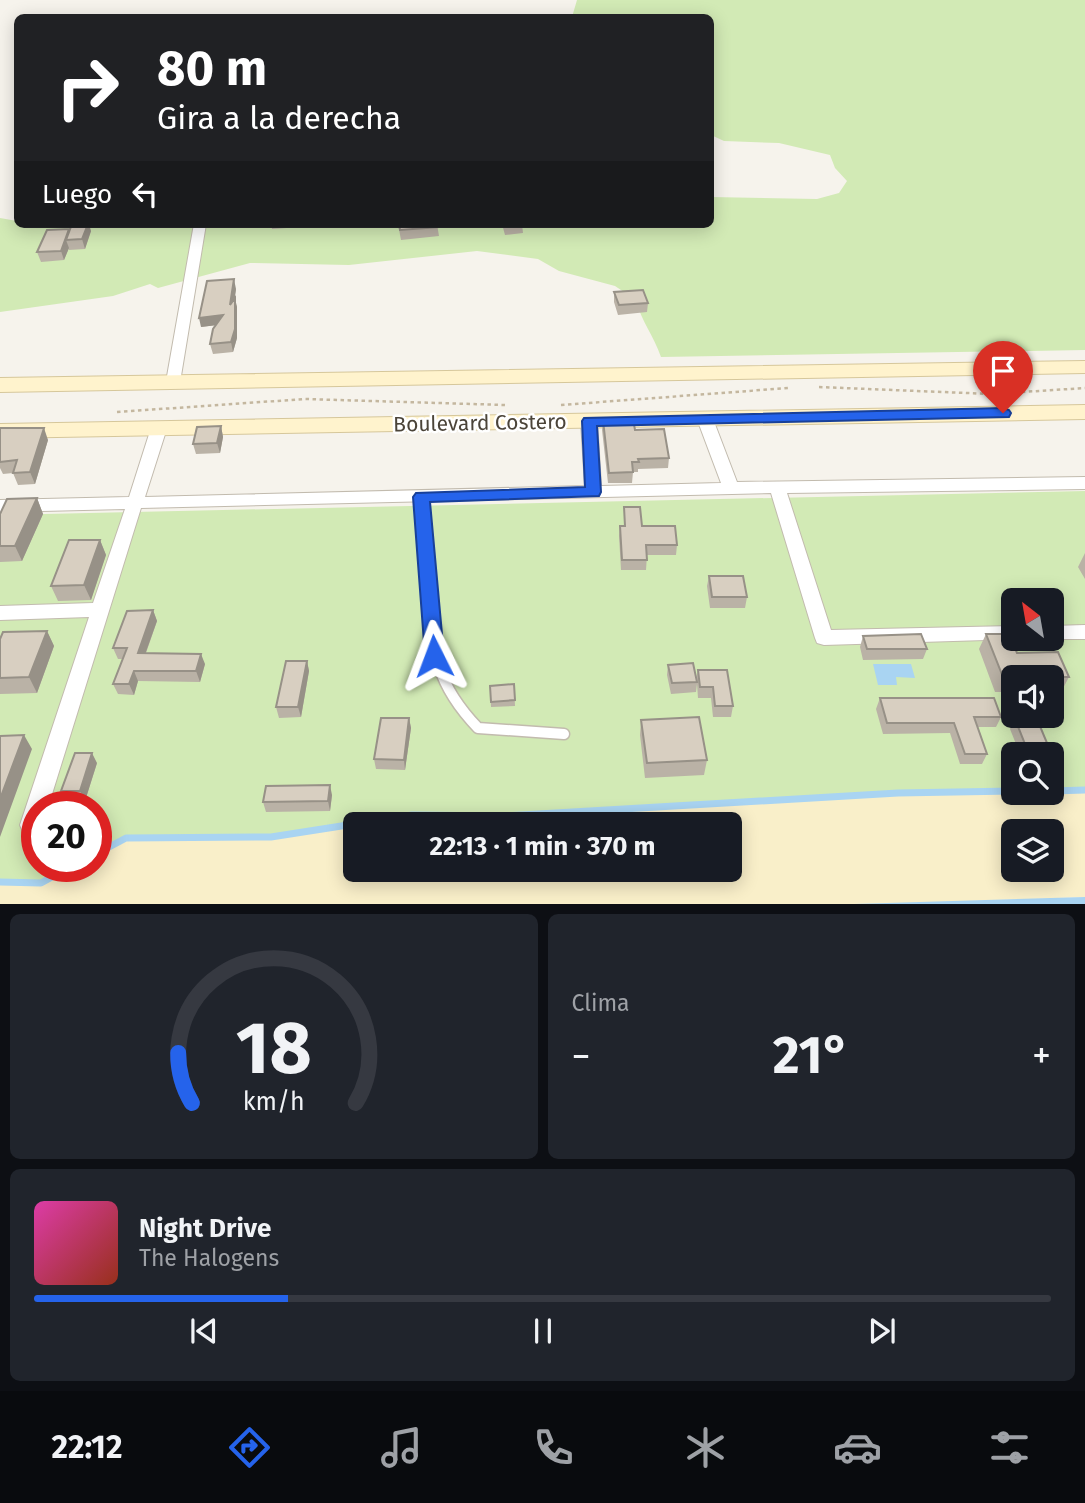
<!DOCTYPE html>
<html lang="es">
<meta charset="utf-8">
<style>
body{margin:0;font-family:"Fira Sans",sans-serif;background:#20242c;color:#f1f3f6;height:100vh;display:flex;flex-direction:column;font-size:26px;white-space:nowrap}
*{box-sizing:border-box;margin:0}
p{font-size:23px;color:#9ea1a6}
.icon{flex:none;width:38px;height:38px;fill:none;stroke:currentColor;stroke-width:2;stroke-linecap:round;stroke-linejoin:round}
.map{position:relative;height:904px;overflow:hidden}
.side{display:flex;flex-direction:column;gap:10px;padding:10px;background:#0d0f14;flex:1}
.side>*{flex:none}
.hud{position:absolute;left:14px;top:14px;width:700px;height:214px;border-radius:10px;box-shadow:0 4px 18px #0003;background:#202124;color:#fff;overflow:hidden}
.needle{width:46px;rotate:329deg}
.buttons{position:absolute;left:1001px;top:588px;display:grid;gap:14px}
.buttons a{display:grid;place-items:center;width:63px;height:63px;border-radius:10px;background:#171b24;box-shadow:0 4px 18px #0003;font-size:35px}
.speed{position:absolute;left:21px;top:791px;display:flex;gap:14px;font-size:35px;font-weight:700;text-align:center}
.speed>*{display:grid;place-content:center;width:91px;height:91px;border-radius:50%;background:#171b24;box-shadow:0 4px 18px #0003;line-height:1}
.speed .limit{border:10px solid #d22;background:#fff;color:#111}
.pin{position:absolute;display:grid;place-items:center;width:60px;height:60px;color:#fff;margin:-72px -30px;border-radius:50% 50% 50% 0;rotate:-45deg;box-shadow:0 0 7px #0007}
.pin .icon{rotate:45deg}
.me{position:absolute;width:77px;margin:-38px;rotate:357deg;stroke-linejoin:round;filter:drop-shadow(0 0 5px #0008)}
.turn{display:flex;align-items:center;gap:24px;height:147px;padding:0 28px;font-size:32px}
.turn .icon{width:91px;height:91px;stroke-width:2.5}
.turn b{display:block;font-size:49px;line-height:60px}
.then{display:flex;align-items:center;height:66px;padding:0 28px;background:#0003;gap:14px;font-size:26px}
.big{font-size:52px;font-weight:700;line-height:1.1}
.side .widget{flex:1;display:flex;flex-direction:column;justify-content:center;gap:10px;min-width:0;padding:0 24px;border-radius:10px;background:#20242c}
.side .dial{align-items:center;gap:0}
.dial svg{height:182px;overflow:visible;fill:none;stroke:#363941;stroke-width:7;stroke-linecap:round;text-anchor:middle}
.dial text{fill:#f1f3f6;stroke:none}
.song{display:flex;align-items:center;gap:21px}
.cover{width:84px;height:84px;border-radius:10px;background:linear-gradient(135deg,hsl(320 70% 55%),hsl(10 70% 35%))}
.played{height:7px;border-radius:4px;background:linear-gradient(90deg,#2563eb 25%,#363941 25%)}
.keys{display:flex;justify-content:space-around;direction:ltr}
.heat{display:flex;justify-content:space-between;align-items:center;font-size:38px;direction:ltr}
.side .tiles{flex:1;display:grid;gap:10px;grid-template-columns:1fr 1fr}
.widget:last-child{grid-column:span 2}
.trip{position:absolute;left:343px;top:812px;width:399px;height:70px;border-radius:10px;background:#171b24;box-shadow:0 4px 18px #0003;font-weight:700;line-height:70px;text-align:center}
.dock{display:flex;height:112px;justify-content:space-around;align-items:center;background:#090b0e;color:#9ea1a6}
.dock .icon{width:49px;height:49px}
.dock .current{color:#2563eb}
.dock b{font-size:32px;color:#f1f3f6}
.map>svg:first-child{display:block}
.green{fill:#d2eab5;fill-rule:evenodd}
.sand{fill:#f9efc9;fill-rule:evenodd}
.water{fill:#a9d4f2}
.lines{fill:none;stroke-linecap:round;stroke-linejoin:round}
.stream{stroke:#a9d4f2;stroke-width:7}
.service-far1-casing{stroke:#c2bbae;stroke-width:10}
.service-casing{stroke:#c2bbae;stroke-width:13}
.minor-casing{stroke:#c2bbae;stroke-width:2}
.secondary-casing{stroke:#d6c79b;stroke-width:2}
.path{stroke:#c4b79f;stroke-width:2.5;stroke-dasharray:3.5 3.5;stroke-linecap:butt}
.service-far1{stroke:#fff;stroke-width:8}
.service{stroke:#fff;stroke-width:10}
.minor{fill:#fff;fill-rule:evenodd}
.secondary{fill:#fff3cd;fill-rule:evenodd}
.wall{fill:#bab2a6}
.shaded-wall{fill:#979187}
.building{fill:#d8cfc1;stroke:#979187;stroke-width:2}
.route{fill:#2563eb;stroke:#184099;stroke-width:2}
.labels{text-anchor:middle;stroke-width:5;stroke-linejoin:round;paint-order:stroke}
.street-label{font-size:21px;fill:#4b4439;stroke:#fff}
</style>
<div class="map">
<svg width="1085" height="905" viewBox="0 0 1085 905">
<rect width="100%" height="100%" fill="#f6f3ec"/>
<path class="green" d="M577 0H1085V350L661 357C654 336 641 321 636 300L615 286 559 271 538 259 477 251 349 265 250 263 158 288 150 284 113 296 0 312V218L17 221 18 224 53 227 75 224H710L711 197 817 199 839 193 847 181 835 168 830 155 779 143 724 141 711 135 710 18 572 17Z
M1085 491V790L1052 791V754H1013V791L898 793 504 816 412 815 271 837 126 838 96 854V807H37V866H72L41 883 0 882V515ZM1013 600H1052V639H1013ZM1013 677H1052V716H1013Z"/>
<path class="sand" d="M1085 790V897L854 905H0V882L41 883 72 866H96V854L126 838 271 837 412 815 504 816 898 793ZM355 824H730V870H355ZM1013 831H1052V870H1013Z"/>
<path class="water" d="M873 664H911L915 678 896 677 897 685H878Z
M1085 897V905L854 904Z"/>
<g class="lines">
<path class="stream" d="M1052 791 1085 790
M96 854 126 838 271 837 412 815 504 816 898 793 1013 791
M0 882 41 883 72 866"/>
<defs>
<path id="service-far1" d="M421 497 429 589"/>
<path id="service" d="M428 588C433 649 433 681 478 728L564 734"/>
<path id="minor" d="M194 224H206L180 382 173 387 166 382Z
M705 414 713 419 737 482 1085 477V489L787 493 831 630 1013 626V639H1018L824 645 817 643 815 638 771 493 141 508 48 807H37V833L31 835 23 832 20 825 89 617 0 620V606L93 603 125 509 0 512V500L129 497 151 428 159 423 167 428 145 497 585 486 581 421 589 416 597 421 601 486 721 483 697 419Z
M1085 625V639H1047H1052V626Z"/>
<path id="secondary" d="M1085 361V373L0 392V378Z
M1085 405V419L0 438V424Z"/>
</defs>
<use href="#service-far1" class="service-far1-casing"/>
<use href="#service" class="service-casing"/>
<use href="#minor" class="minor-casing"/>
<use href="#secondary" class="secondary-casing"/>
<path class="path" d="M819 387 991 394 1085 388
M561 405 788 388
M117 412 305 399 505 405"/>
<use href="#service-far1" class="service-far1"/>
<use href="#service" class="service"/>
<use href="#minor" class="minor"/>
<use href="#secondary" class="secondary"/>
</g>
<path class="wall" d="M271 224H287V228L272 229Z
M398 224H437L439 236 401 240Z
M502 224H522L523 233 505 235Z
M70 230 91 231 85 249 69 250V248L64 260 41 262 37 252Z
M236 289 234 299 237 307V338L233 352 213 354 210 344 216 325 201 327Z
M614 292 648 303 647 312 618 315 614 302Z
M603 420 635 430 669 458 668 468 638 469V472H633L632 483H608L602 430Z
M221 426 223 437 220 453 196 454 193 444Z
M0 428 48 440 35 484 18 485 13 473 3 474 0 468Z
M37 498 43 514 22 561 0 562V514Z
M624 507 642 526 677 545 676 555H647L646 570H621L619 536 620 526H624Z
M100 540 106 555 91 600 58 601 51 586Z
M1085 553V579L1078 567Z
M709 576 747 597 745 608H710L707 586Z
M153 610 157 621 146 653 205 664 200 682 138 681 134 695 118 694 113 684 123 659H118L113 648Z
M47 631 54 646 37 693 0 694V639Z
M986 634 1017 653 1069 677 1061 692H1052V677H1013V692H995L979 649Z
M863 636 927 649 923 659 863 660 860 647Z
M307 661 309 671 301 717 279 718 276 707Z
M668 665 696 679 698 670 733 706 731 717H713L711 698H698L697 684 696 692 671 694 667 675Z
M514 684 515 706 491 707 490 686Z
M880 698 1001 717 996 727H978L987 754 982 764H960L950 733 883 734 876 709Z
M409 718 411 728 405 770 376 769 374 759Z
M1015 719 1052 755V754H1020L1010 729Z
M641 720 707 760 704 775 645 778 640 735Z
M97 763 85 801H67L61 791Z
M332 795 330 811 266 812 263 802Z"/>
<path class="shaded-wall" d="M88 224H89L91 231 85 249 82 239Z
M69 229 72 238 66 240 69 248 64 260 61 251Z
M234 279 236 289 233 314 230 305Z
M235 298 237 307V338L233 352 231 342Z
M223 315 226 324 201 327 199 318Z
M221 426 223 437 220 453 217 443Z
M44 428 48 440 35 484 30 472Z
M37 498 43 514 22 561 15 546Z
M100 540 106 555 91 600 84 585Z
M153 610 157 621 142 663 138 653Z
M47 631 54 646 37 693 29 677Z
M201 654 205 664 200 682 196 671Z
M307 661 309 671 301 717 298 707Z
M134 671 138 681 134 695 129 684Z
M409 718 411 728 405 770 404 760Z
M24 735 32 749 0 837V799Z
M92 753 97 763 85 801 80 791Z
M330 785 332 795 330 811 328 801Z"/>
<path class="building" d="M72 224H88L82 239 66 240Z
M399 224H437L438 227 400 230Z
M504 224H522L523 225 504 227Z
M69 229 61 251 37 252 47 230Z
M234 279 230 305 235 298V329L231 342 210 344 213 329 223 315 199 318 207 281Z
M643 290 648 303 619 305 614 292Z
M633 419 635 430 664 429 669 458 638 459 639 462H632L633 472 609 473 603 420Z
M221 426 217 443 193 444 197 427Z
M0 428H44L30 472 13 473 17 460 0 462Z
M37 498 15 546H0V514L7 499Z
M624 507H640L642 526H675L677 545H646L647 560H622L620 526H625Z
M69 540H100L84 585 51 586Z
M709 576H743L747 597H712Z
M153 610 138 653 201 654 196 671H134L129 684H113L127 648H113L127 611Z
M47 631 29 677 0 678V639L3 632Z
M921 634 927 649H867L863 636Z
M986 634H1009L1017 653 1058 652 1069 677H1003Z
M286 661H307L298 707H276Z
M693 663 697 682 672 683 668 665Z
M698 670H727L733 706H715L713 687H700Z
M514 684 515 700 491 702 490 686Z
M880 698H994L1001 717H974L987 754H965L954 723H887Z
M699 717 707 760 647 763 641 720Z
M381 718H409L404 760 374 759Z
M1015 719H1037L1052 755 1029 754Z
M24 735 0 799V736Z
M75 753H92L80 791H61Z
M330 785 328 801 263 802 266 786Z"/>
<path class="route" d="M1003 408 1009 410 1011 413 1009 417 597 426 601 492 599 496 430 502 444 656 441 662 434 664 427 662 425 656 413 497 416 493 585 487 582 421 584 418Z"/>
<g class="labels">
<g class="street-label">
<text transform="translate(480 423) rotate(-1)" y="7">Boulevard Costero</text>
</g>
</g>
</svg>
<div class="buttons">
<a><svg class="needle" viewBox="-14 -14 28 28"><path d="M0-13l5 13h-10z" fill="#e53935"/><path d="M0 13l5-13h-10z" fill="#9ea1a6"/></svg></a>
<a><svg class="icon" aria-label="sound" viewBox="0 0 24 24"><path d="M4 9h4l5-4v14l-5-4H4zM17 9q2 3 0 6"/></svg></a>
<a><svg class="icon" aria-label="search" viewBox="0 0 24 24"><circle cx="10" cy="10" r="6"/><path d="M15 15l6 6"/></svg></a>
<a><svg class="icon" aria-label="layers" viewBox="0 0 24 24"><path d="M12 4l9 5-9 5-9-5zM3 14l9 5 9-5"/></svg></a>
</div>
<div class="speed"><div class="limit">20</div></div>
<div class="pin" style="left:1003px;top:413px;background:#d93025"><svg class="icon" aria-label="arrive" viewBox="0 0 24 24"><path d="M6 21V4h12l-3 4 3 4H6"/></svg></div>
<svg class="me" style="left:434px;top:656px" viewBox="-20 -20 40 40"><path d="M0-17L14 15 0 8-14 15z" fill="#2563eb" stroke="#fff" stroke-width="4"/></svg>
<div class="trip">22:13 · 1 min · 370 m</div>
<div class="hud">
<div class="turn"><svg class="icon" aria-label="right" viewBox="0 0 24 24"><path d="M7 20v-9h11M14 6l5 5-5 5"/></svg><div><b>80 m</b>Gira a la derecha</div></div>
<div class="then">Luego<svg class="icon" aria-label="left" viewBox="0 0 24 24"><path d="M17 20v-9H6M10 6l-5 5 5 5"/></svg></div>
</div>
</div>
<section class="side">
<div class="tiles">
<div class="widget dial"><svg viewBox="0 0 100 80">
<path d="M14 69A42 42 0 1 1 86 69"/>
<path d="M14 69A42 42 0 0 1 8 47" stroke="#2563eb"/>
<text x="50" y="56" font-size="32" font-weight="700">18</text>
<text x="50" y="72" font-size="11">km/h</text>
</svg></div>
<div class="widget"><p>Clima</p>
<div class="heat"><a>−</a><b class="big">21°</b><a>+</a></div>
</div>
<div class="widget">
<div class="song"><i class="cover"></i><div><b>Night Drive</b><p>The Halogens</p></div></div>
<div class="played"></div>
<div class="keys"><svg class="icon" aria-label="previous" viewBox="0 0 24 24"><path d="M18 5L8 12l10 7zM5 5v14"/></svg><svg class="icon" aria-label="pause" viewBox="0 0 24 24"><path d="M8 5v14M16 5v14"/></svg><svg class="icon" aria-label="next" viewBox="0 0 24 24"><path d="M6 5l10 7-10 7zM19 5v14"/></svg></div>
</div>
</div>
</section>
<nav class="dock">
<b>22:12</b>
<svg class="icon current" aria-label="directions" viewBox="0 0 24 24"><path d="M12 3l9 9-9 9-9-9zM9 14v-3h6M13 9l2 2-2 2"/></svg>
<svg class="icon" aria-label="music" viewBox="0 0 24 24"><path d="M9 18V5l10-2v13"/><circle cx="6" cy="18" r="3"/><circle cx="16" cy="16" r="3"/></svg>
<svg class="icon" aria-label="phone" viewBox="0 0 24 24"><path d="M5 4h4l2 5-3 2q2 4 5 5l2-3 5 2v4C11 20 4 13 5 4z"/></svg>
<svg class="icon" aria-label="climate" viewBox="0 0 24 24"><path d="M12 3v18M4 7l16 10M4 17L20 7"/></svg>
<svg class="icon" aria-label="car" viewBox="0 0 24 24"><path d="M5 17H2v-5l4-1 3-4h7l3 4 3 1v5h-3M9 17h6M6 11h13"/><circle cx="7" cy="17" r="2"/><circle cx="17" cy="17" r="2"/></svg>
<svg class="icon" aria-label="filters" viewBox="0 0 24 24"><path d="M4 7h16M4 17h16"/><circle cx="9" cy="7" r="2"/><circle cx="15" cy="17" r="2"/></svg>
</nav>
